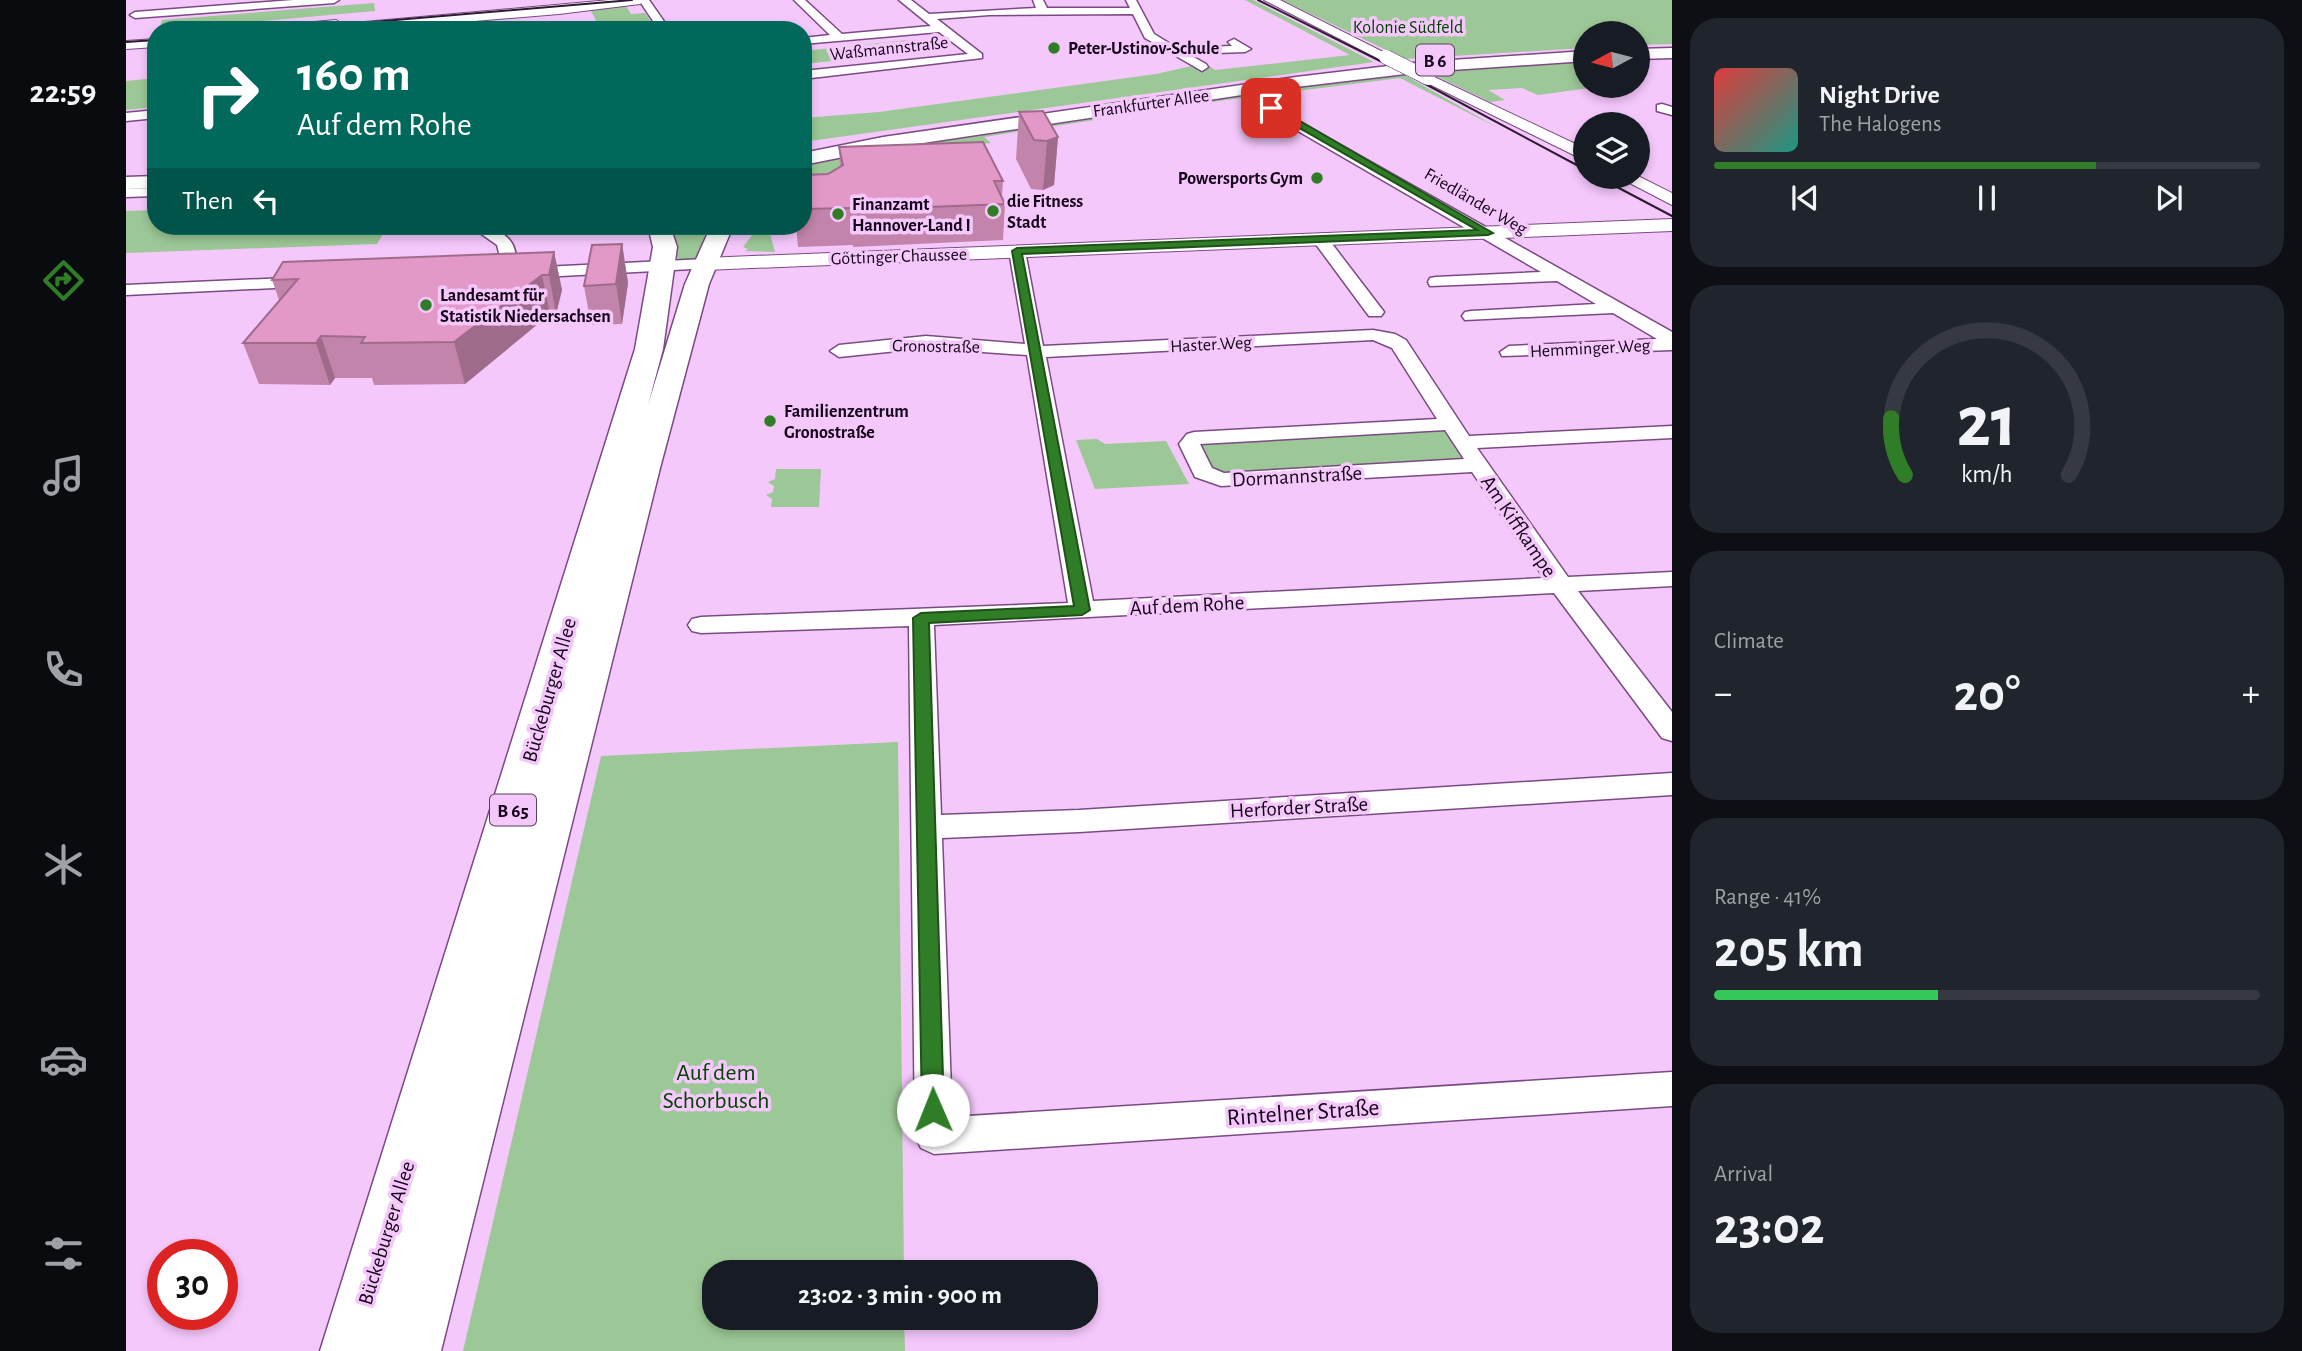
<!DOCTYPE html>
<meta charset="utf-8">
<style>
body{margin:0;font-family:"Alegreya Sans",sans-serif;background:#20242c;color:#f1f3f6;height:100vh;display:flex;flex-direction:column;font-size:26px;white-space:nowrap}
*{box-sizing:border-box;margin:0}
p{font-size:23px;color:#9ea1a6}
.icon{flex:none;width:38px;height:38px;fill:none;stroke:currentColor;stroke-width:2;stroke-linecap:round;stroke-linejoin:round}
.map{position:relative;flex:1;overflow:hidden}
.panel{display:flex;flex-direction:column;gap:18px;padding:18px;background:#0d0f14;width:630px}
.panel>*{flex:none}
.hud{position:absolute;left:21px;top:21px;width:665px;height:214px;border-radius:28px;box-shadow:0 4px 10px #0003;background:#00695c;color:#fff;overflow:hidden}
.needle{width:46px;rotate:263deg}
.fabs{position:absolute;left:1447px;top:21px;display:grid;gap:14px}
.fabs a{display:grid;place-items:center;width:77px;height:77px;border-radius:50%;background:#171b24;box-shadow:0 4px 10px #0003;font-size:35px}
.speed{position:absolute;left:21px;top:1239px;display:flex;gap:14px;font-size:35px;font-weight:700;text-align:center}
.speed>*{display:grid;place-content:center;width:91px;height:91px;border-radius:50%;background:#171b24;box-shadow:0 4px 10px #0003;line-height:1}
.speed .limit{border:10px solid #d22;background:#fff;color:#111}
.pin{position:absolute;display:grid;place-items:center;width:60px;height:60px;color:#fff;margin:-30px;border-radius:14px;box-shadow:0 4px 10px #0006}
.me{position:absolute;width:77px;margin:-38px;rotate:359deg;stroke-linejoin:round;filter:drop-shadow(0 0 5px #0008)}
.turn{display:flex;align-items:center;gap:24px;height:147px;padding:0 35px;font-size:32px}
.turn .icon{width:91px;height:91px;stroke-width:2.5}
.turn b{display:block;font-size:49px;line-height:60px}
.then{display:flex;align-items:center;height:66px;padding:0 35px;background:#0003;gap:14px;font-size:26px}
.big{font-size:52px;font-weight:700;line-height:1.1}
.panel .widget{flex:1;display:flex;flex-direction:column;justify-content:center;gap:10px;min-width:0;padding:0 24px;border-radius:28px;background:#20242c}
.panel .dial{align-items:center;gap:0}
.dial svg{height:182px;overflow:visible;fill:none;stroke:#363941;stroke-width:7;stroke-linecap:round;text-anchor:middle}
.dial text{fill:#f1f3f6;stroke:none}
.song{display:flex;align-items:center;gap:21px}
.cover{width:84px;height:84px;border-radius:10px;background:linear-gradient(135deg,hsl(0 70% 55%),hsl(170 70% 35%))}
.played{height:7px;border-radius:4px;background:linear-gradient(90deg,#2f7d26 70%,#363941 70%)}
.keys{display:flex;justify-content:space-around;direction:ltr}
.heat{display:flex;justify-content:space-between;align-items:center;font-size:38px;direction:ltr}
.charge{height:10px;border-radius:5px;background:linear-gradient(90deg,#34c759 41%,#363941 0)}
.trip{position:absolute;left:576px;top:1260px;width:396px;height:70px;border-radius:28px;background:#171b24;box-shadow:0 4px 10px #0003;font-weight:700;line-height:70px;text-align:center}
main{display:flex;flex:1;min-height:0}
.dock{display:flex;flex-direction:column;width:126px;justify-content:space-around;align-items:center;background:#090b0e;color:#9ea1a6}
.dock .icon{width:49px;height:49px}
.dock .active{color:#2f7d26}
.dock b{font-size:32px;color:#f1f3f6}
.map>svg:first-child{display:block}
.green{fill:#9cc796}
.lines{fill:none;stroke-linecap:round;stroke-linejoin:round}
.minor-casing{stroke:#7b4a84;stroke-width:3}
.tertiary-casing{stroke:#7b4a84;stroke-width:2}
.primary-casing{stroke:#7b4a84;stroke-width:3}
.minor{fill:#fff;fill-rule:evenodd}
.tertiary{fill:#fff;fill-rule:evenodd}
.primary{fill:#fff;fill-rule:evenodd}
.tram{stroke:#2e1a32;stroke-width:2}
.tertiary-bridge-casing{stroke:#7b4a84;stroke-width:15;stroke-linecap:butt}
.tertiary-bridge{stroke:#fff;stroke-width:14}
.wall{fill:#c384ab}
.shaded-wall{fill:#9f6b8b}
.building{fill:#e399c7;stroke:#9f6b8b;stroke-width:2}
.route{fill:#2f7d26;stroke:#1f5119;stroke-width:2}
.poi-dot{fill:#2f7d26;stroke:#f5c8fc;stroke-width:2.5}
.labels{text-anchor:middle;stroke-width:7;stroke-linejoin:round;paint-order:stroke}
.far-park-label{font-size:18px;fill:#034400;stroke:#f5c8fc}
.far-street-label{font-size:18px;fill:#150419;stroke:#f5c8fc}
.far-poi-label{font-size:18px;font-weight:bold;fill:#150419;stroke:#f5c8fc;text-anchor:start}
.shield{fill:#f5c8fc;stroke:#583f5d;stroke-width:2}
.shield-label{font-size:19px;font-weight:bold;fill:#150419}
.street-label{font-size:21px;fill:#150419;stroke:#f5c8fc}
.near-park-label{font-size:24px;fill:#034400;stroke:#f5c8fc}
.near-street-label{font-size:24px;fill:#150419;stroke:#f5c8fc}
</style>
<main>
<nav class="dock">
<b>22:59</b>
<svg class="icon active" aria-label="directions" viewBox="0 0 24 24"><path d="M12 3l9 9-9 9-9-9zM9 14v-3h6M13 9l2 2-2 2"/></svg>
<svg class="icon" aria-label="music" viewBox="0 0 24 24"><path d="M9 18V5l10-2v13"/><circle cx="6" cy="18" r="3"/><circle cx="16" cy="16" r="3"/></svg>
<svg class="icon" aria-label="phone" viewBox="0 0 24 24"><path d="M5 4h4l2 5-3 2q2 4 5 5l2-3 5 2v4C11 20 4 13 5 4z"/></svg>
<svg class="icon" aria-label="climate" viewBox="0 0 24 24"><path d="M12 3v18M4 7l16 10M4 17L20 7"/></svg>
<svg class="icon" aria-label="car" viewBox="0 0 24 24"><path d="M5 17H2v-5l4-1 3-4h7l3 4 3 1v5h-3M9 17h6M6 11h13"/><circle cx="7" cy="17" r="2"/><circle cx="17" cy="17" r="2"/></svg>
<svg class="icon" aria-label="filters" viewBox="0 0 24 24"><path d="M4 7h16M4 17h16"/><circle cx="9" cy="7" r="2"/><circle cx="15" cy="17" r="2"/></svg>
</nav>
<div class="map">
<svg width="1546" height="1351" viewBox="0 0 1546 1351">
<rect width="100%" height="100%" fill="#f5c8fc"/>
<path class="green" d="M1119 0H1127L1248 62 677 142V118L753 112 1030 74 1079 63 1089 70 1224 55Z
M1156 0H1546V44L1512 45V33H1460L1459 48 1279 59Z
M248 3 249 11 33 30 36 20Z
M500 6 505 14 519 13 531 30H475L464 9Z
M792 39 806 51 677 64V51Z
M1459 58V65H1452L1459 69 1460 86H1479L1412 95 1396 88 1362 90 1379 100 1364 102 1298 70Z
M1275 73 1372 128 1274 78 1100 100 858 137 865 143 828 148 692 195 677 166 695 158 1099 95Z
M30 78V107L0 110V81Z
M30 210V226H262L251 244 0 253V211Z
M544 226H586L575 253 568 259 552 260Z
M633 226H642L649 252 619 251 622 249 617 247Z
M1324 424 1352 465 1095 480 1064 441Z
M971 439 979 444 1040 441 1063 484 969 489 950 440Z
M650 469H695L693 507H645L646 499 640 495 647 492 648 486 642 482 649 479Z
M772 742 778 1272H588V1318H778L779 1351H337L475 756Z"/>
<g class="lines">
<defs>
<path id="minor" d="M167 0H213L208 3 9 18 4 15 9 12Z
M513 0H523L544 30H533Z
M668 0H679L716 34 805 26 773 0H785L803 14 910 8 907 0H917L921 8H1004L1000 0H1010L1028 34 1051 48 1106 46 1102 42 1108 39 1125 49 1119 52 1062 54 1080 64 1082 67 1076 71 1019 38 1007 14 863 15 811 19 856 54V58L677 79V71L842 54 813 32 677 44V38L704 35Z
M1131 98 1546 332V350L1376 356 1374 352 1383 346 1531 339 1487 313 1339 320 1336 316 1339 312 1345 311 1470 304 1431 281 1304 286 1302 282 1304 278 1310 277 1415 272 1127 105V99Z
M1536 104 1546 107V115L1531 111V105Z
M30 110V118L0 121V113Z
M30 188V196L0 197V189Z
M344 226C376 225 402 244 383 278L377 279 369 274 373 253 371 245Z
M1194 234 1200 236 1255 308 1258 312 1255 316H1243L1186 239Z
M891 246 899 251 917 346 1247 330 1269 334 1280 340 1343 436 1546 426V438L1351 448 1442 577 1546 572V586L1452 591 1546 712V741L1536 738 1428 593 808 625 815 815 953 810 1546 773V795L953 832 816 838 826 1117 1546 1072V1106L808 1154 795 1148 789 1136 783 626 575 633 566 631 562 625 566 619 575 617 942 603 901 355 800 348 713 357 704 351 713 345 800 336 899 344 883 251ZM1247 340 1266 348 1311 419 1068 432 1061 434 1053 444 1069 477 1095 486 1346 472 1418 578 967 601 920 357ZM1319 430 1338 459 1098 473 1086 468 1074 444Z
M579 259 587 264 585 268 397 278 389 273 397 268Z
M184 277 190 278 192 282 190 286 0 295V285Z"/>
<path id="tertiary" d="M484 0H520L514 4 433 14 242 30H139L145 26 210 20 216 24Z
M1138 0H1154L1267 57 1265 60H1255Z
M30 39V47L0 49V41Z
M1302 74 1460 149V161L1297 81 1295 78Z
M1512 176 1546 193V205L1492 177Z
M1546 219V231L579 270 572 268 569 264 572 260 579 258Z"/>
<path id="primary" d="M1546 48V58L1512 59V49Z
M1460 51V61L1296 72 1170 87 757 149 677 165V153L757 137 1170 77 1296 62Z
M30 176V188L0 189V177Z
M522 226H544L551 247 537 349 522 405 559 284 585 226H607L583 284 534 468 315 1351H194L509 349 527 247Z"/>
</defs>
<use href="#minor" class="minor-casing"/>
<use href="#tertiary" class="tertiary-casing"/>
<use href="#primary" class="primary-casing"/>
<use href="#minor" class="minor"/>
<use href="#tertiary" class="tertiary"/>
<use href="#primary" class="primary"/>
<path class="tram" d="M1132 0 1290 79 1460 170
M152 30 506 0
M0 42 30 40
M1472 177 1546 216"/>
<defs>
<path id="tertiary-bridge" d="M1260 57 1302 78"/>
</defs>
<use href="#tertiary-bridge" class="tertiary-bridge-casing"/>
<use href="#tertiary-bridge" class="tertiary-bridge"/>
</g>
<path class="wall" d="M893 112 932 137 928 185 917 190 905 189 890 159Z
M713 147 877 181 876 197 879 204 877 240 727 247V245L672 247 670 226H677V175L702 174 714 167Z
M496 244 502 283 496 324 465 325 458 286Z
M428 252 436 290 430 314H424L339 384 248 385 246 378H209L204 385 133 384 117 343 153 300 146 280Z"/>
<path class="shaded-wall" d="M932 137 928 185 917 190 921 141Z
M496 244 502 283 496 324 490 284Z
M428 252 436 290 430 314 423 275Z
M416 275 424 314 339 384 328 342Z
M195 336 209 378 204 385 190 343Z"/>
<path class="building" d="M917 111 932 137 921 141 908 140 893 112Z
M857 142 877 181H868L879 204 726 210V208L677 209V175L702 174 717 165 713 147Z
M496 244 490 284 458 286 466 245Z
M428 252 423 275H416L328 342 235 343 239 337 195 336 190 343H117L172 279 146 280 157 262Z"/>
<path class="route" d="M1142 106H1148L1367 233 1362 235 896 254 964 610 956 615 803 623 818 1110 815 1117 807 1121 799 1117 796 1110 787 618 795 613 948 606 886 251 891 248 1351 230 1142 110Z"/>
<g class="poi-dot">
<circle cx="928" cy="48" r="7"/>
<circle cx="1191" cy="178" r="7"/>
<circle cx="867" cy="211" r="7"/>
<circle cx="712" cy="214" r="7"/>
<circle cx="300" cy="305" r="7"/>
<circle cx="644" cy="421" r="7"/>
</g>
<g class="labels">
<g class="far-park-label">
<text x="1282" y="33">Kolonie Südfeld</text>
</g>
<g class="far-street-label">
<text transform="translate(763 48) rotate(-6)" y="6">Waßmannstraße</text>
<text transform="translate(1025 103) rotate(-8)" y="6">Frankfurter Allee</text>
<text transform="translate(1350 201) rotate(30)" y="6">Friedländer Weg</text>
<text transform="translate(773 256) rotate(-2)" y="6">Göttinger Chaussee</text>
<text transform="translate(1085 344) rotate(-3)" y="6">Haster Weg</text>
<text transform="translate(810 346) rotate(1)" y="6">Gronostraße</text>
<text transform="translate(1464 348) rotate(-3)" y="6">Hemminger Weg</text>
</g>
<g class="far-poi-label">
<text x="942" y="54">Peter-Ustinov-Schule</text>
<text x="1177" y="184" text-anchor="end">Powersports Gym</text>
<text x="881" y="207">die Fitness<tspan x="881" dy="21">Stadt</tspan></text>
<text x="726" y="210">Finanzamt<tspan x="726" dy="21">Hannover-Land I</tspan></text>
<text x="314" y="301">Landesamt für<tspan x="314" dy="21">Statistik Niedersachsen</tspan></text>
<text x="658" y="417">Familienzentrum<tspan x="658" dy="21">Gronostraße</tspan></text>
</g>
<g class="shield">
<rect x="1290" y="44.5" width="38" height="31" rx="5"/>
<rect x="364" y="794.5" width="46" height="31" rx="5"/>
</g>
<g class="shield-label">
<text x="1309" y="67">B 6</text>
<text x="387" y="817">B 65</text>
</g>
<g class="street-label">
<text transform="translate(1171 476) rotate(-3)" y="7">Dormannstraße</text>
<text transform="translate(1393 526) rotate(56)" y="7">Am Kiffkampe</text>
<text transform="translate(1061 605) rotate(-3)" y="7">Auf dem Rohe</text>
<text transform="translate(423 690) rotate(-74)" y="7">Bückeburger Allee</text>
<text transform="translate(1173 807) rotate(-3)" y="7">Herforder Straße</text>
<text transform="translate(260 1233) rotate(-73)" y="7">Bückeburger Allee</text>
</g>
<g class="near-park-label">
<text x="590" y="1080">Auf dem<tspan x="590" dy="28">Schorbusch</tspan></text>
</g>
<g class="near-street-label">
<text transform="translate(1177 1112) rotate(-4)" y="8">Rintelner Straße</text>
</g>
</g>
</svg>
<div class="fabs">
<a><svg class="needle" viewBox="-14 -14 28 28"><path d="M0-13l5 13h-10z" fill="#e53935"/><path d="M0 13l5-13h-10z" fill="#9ea1a6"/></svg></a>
<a><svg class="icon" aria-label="layers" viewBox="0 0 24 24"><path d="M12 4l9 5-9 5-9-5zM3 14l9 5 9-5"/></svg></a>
</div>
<div class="speed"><div class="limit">30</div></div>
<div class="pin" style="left:1145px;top:108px;background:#d93025"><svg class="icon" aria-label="arrive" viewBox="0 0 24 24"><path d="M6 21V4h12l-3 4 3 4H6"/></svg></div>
<svg class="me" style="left:807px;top:1110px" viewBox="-20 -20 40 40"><circle r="19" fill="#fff"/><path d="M0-13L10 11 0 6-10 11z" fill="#2f7d26"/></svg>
<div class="trip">23:02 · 3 min · 900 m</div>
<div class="hud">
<div class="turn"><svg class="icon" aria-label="right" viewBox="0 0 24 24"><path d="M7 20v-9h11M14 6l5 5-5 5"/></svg><div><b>160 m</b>Auf dem Rohe</div></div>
<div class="then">Then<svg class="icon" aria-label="left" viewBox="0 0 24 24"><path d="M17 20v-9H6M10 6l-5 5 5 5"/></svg></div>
</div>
</div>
<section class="panel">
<div class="widget">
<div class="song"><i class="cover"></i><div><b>Night Drive</b><p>The Halogens</p></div></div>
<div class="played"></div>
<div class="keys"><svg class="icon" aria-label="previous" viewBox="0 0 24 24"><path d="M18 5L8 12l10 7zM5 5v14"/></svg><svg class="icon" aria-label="pause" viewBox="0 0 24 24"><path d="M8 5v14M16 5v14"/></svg><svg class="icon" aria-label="next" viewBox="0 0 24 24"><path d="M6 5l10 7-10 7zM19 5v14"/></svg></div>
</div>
<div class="widget dial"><svg viewBox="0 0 100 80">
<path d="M14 69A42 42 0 1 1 86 69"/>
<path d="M14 69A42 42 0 0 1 8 44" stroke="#2f7d26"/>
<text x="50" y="56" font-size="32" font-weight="700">21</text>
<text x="50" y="72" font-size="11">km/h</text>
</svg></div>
<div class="widget"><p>Climate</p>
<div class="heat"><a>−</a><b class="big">20°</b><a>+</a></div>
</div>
<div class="widget"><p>Range · 41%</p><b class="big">205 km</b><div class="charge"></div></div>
<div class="widget"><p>Arrival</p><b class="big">23:02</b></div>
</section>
</main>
